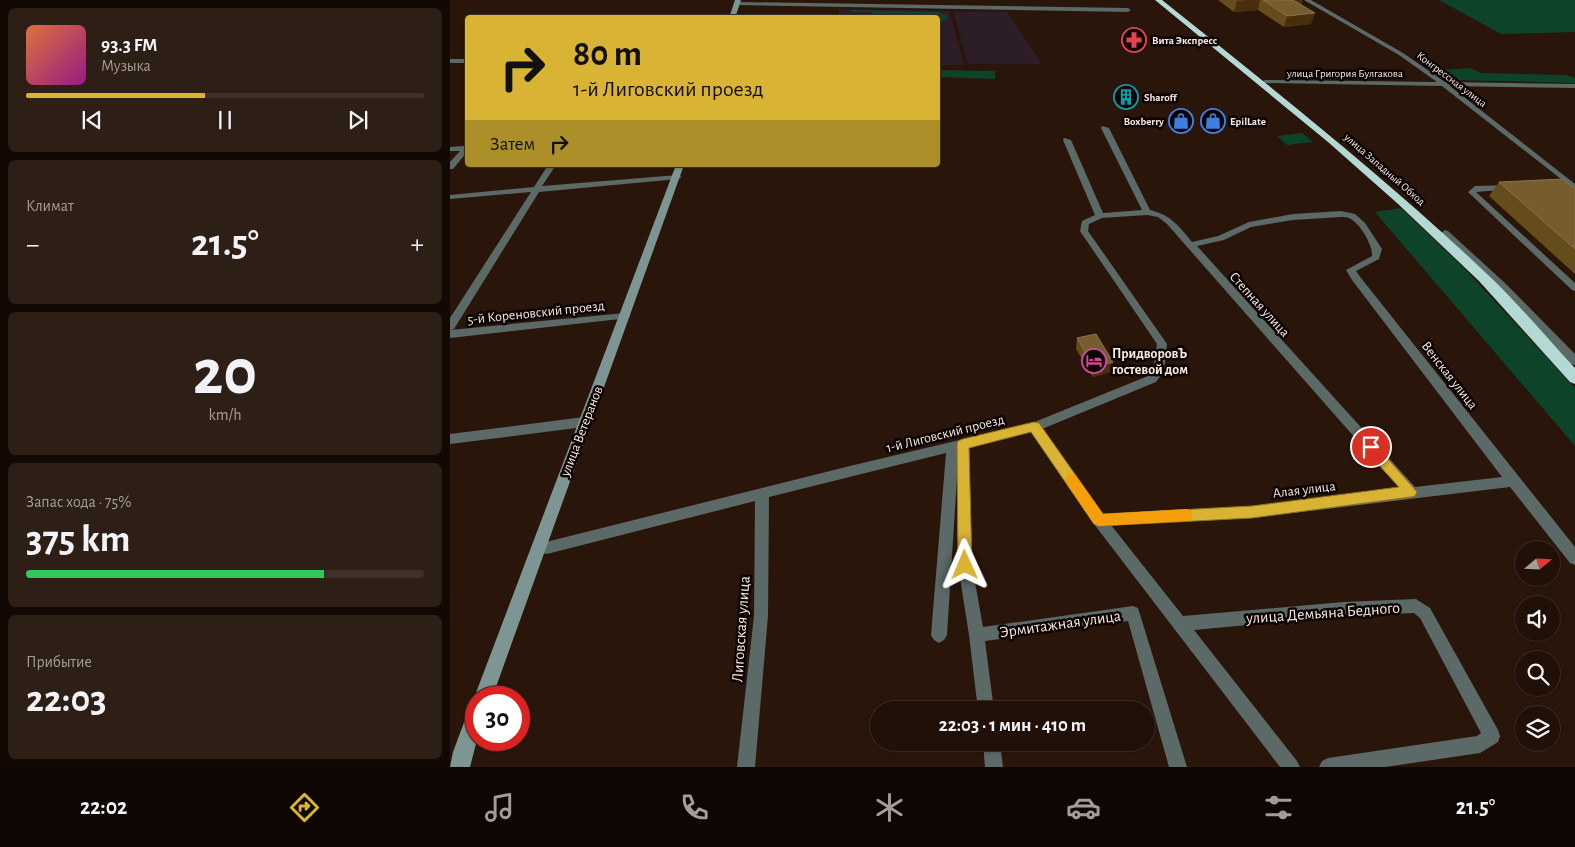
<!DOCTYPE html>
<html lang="ru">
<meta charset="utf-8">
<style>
body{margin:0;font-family:"Alegreya Sans",sans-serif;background:#2d1e16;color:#f1f3f6;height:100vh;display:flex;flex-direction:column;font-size:19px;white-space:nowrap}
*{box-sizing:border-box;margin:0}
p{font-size:16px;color:#a29d9c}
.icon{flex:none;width:28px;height:28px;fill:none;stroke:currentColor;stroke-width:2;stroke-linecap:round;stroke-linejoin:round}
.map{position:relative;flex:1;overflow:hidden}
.side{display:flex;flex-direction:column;gap:8px;padding:8px;background:#120904;width:450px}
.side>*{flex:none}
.hud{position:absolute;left:15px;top:15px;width:475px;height:152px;border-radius:5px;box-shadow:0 1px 4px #0004,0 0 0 1px #3d3029;background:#d9b334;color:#111;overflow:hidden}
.needle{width:32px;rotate:71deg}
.controls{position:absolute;left:1065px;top:541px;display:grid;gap:10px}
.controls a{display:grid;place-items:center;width:45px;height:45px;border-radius:50%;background:#201008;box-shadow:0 1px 4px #0004,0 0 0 1px #3d3029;font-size:25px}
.speed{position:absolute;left:15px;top:686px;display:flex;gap:10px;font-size:25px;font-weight:700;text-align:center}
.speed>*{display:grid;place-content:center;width:65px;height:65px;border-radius:50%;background:#201008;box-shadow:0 1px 4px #0004,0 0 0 1px #3d3029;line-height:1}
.speed .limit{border:8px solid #d22;background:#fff;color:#111}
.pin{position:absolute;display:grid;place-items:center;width:42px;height:42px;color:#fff;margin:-21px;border:2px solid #fff;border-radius:50%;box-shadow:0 1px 5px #0007}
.me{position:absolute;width:55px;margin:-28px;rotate:359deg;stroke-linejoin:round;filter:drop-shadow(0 0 4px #0008)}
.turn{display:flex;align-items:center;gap:18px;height:105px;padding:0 25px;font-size:22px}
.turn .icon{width:65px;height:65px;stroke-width:2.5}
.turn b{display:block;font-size:35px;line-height:42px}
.then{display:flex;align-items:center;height:48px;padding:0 25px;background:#0003;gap:10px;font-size:19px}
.big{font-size:38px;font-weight:700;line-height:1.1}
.side .tile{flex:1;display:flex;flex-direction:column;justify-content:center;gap:8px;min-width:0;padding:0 18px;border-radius:8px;background:#2d1e16}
.side .dial{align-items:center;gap:0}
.dial b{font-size:65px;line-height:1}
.song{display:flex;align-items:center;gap:15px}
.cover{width:60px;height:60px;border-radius:8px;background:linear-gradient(135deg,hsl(20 70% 55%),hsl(310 70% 35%))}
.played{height:5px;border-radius:2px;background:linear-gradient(90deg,#d9b334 45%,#3d3029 45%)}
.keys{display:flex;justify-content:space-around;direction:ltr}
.heat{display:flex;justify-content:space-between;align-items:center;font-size:28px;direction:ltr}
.charge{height:8px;border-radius:4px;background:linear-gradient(90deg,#34c759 75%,#3d3029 0)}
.trip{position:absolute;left:420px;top:701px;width:285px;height:50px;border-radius:25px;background:#201008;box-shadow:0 1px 4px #0004,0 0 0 1px #3d3029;font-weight:700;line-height:50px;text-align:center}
.menu{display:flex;height:80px;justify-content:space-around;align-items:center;background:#0d0603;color:#a29d9c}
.menu .icon{width:35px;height:35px}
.menu .current{color:#d9b334}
.menu b{font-size:22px;color:#f1f3f6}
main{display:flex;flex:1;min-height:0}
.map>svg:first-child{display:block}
.education{fill:#2c1d27}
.green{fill:#0d4329}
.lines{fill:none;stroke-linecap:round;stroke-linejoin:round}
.street{fill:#5b6967;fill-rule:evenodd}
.secondary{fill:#7e9693;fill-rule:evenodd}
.highway{fill:#b4d8d4;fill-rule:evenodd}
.wall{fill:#654c1b}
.shaded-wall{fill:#472f0c}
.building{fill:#755d30;stroke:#8a734c}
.route{fill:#d9b334;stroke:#8d7422}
.slow{fill:#f59e0b}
.labels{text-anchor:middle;stroke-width:5;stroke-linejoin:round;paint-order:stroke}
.far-poi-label{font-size:11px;font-weight:bold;fill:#f9e9e2;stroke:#0c0402;text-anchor:start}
.far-street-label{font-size:11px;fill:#f9e9e2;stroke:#0c0402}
.street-label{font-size:14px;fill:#f9e9e2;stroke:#0c0402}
.poi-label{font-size:14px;font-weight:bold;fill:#f9e9e2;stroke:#0c0402;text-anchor:start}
.near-street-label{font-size:16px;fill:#f9e9e2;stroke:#0c0402}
</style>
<main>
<section class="side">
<div class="tile">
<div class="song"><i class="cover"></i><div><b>93.3 FM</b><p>Музыка</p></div></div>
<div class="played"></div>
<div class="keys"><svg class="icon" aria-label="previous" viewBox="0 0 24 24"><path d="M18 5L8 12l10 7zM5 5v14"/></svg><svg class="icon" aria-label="pause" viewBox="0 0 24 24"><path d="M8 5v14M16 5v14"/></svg><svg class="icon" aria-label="next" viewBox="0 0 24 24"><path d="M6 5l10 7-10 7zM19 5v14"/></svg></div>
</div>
<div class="tile"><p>Климат</p>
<div class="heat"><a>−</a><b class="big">21.5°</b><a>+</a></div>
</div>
<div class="tile dial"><b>20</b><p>km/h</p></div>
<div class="tile"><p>Запас хода · 75%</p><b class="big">375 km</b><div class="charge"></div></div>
<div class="tile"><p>Прибытие</p><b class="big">22:03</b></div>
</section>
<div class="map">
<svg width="1125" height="767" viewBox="0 0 1125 767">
<rect width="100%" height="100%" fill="#2a150b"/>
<path class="education" d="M389 9 499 11 514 65H488V18H389Z
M503 11 557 12 592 64H518Z"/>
<path class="green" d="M989 0H1125V32L1051 34Z
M402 10 488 12 496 15 498 18 488 24V18L415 17 423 12H401Z
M1020 68 1031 73 1116 75 1125 78V83L1007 80 992 70Z
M488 70 545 71V79L488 77Z
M852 133 863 142 837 145 827 136Z
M951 208 1017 271 1125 388V446L925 212Z"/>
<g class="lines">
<path class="street" d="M854 0H861L953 53 995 82 1125 84V88L1000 86 1125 184V190L992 86 813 83V81L815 80 987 82 949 55Z
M288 2 678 8 681 10 678 12 286 5Z
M0 59H18V63H0Z
M652 126 659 128 700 210C721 215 729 226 742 242L768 236 799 222 843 214 891 211 905 214 915 223 932 249 929 259 906 271 911 278 1125 547V565L1120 563 1060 487 801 518 661 525 733 616 893 602 966 599 980 608 1048 730 1050 736 1048 742 1030 753 935 767H869L872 761 878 758 1027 736 1031 733 970 618 964 613 893 616 744 630 847 761 850 767H830L644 524 581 432 519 447 522 565 533 627 683 606 688 608 737 767H719L678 621 535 641 544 710H528L519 635 508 565 507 477 497 635 494 640 489 643 484 640 481 635 496 453 319 497 318 616 305 767H287L304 616 305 501 97 554 92 553 90 548 92 543 404 465 582 423 698 376 703 370 707 344 630 231 632 221 645 215 613 140 614 138 621 140 653 213 692 210 651 128ZM697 215 708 217 717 224 950 489 801 506 652 514 592 429 706 382 714 371 717 344 638 231 639 224 652 218ZM891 217C894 217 897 217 899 218 910 223 923 245 922 256L896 270 902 280 1052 477 965 487 747 246 774 240 801 227 843 220Z
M18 144V151L3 169H0V162L10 151H0V147L14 146Z
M98 165H106L92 186 228 175 232 177 228 179 89 192 4 329 0 330V318L81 192 0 199V195L84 187Z
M1060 185 1064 187 1063 189 1026 192 1125 283V291L1122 290 1018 192 1025 186Z
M995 230 998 231 1055 283 1125 354V365L1121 364 1049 287 992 235 991 233Z
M175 313 179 314 180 316 179 318 0 338V330Z
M134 417 138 419 140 422 138 425 134 427 0 444V434Z
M533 742H550L553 767H535Z"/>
<path class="secondary" d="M285 0H291L285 18H279Z
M226 165H234L42 698H26V704L24 698Z
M26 707 27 740 20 767H0L3 752 19 709Z"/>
<path class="highway" d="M705 0H712C823 89 934 176 1037 274 1068 303 1096 337 1125 368V384L1120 382 1029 281 947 203 878 142Z"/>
</g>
<path class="wall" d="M768 0H852L851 5 861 24 834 27 808 10 784 12Z
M1049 182 1125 189V274L1039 196Z
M627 338 661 372 643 377 626 349Z"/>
<path class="shaded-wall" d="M797 0H810L808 10 784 12 787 1Z
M836 0H852L851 6Z
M865 13 861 24 834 27 837 16Z
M663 362 661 372 643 377 644 367Z"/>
<path class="building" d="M813 0H843L865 13 837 16Z
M1113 179 1125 189V249L1049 182Z
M646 334 663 362 644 367 627 338Z"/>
<path class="route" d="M584 422 589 423 653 514 802 506 949 487 916 451 915 447 916 444H925L967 492 965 496 961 497 802 518 649 526 644 524 581 432 519 448 522 565 520 570 515 572 510 570 508 565 507 444 508 441 513 439Z"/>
<path class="slow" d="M621 474 626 476 653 514 737 509 741 511 743 515 741 520 737 521 649 526 644 524 617 484 615 480 617 476Z"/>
<defs>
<symbol id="pharmacy-ring" viewBox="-11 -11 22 22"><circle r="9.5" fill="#0c0402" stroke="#e0444e" stroke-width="1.5"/><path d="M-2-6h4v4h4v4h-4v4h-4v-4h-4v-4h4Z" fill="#e0444e"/></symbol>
<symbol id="building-ring" viewBox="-11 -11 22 22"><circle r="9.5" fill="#0c0402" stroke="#0f9aa8" stroke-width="1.5"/><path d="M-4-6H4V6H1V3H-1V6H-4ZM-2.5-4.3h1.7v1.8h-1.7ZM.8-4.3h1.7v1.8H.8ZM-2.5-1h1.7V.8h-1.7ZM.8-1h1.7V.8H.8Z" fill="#0f9aa8"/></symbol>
<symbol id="shop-ring" viewBox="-11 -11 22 22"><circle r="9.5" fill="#0c0402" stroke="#3f7fe0" stroke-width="1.5"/><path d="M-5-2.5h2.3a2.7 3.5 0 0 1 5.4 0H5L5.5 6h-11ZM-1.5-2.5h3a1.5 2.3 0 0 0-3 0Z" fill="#3f7fe0"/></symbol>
<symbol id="hotel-ring" viewBox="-11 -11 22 22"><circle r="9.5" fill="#0c0402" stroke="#d1479c" stroke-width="1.5"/><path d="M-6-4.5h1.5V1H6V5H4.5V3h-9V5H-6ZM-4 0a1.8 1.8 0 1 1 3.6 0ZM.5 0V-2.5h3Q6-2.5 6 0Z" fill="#d1479c"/></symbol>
</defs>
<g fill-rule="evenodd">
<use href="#pharmacy-ring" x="670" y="26" width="28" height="28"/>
<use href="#building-ring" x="662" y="83" width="28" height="28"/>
<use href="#shop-ring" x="717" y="107" width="28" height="28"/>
<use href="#shop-ring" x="749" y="107" width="28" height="28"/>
<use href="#hotel-ring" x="630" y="347" width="28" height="28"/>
</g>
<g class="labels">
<g class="far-poi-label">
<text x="702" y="44">Вита Экспресс</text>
<text x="694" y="101">Sharoff</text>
<text x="714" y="125" text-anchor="end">Boxberry</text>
<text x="780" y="125">EpilLate</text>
</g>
<g class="far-street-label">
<text x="895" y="77">улица Григория Булгакова</text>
<text transform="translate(1002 79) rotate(37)" y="4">Конгрессная улица</text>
<text transform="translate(935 169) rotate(41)" y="4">улица Западный Обход</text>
</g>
<g class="street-label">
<text transform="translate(810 304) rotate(48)" y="5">Степная улица</text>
<text transform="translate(86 312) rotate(-6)" y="5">5-й Кореновский проезд</text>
<text transform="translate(1000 375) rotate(52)" y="5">Венская улица</text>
<text transform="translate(131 431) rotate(-69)" y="5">улица Ветеранов</text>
<text transform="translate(495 433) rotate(-14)" y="5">1-й Лиговский проезд</text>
<text transform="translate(854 489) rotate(-7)" y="5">Алая улица</text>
</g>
<g class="poi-label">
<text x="662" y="358">ПридворовЪ<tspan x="662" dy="16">гостевой дом</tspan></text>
</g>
<g class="near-street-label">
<text transform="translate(873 612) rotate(-4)" y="6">улица Демьяна Бедного</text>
<text transform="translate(610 623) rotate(-8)" y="6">Эрмитажная улица</text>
<text transform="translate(290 629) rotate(-86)" y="6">Лиговская улица</text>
</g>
</g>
</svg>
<div class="controls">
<a><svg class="needle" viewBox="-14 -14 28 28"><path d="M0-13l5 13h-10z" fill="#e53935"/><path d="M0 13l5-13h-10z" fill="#a29d9c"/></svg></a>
<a><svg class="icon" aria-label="sound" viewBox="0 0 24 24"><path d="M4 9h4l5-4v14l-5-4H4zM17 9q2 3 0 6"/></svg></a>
<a><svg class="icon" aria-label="search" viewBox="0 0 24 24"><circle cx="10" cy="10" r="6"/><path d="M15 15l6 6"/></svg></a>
<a><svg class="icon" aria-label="layers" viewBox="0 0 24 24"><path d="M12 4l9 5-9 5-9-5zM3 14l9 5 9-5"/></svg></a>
</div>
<div class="speed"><div class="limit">30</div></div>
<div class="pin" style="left:921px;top:447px;background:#d93025"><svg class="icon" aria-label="arrive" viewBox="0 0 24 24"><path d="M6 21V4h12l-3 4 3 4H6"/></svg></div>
<svg class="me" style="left:515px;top:565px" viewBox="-20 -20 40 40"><path d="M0-17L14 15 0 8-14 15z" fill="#d9b334" stroke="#fff" stroke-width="4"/></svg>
<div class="trip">22:03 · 1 мин · 410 m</div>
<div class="hud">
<div class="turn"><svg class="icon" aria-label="right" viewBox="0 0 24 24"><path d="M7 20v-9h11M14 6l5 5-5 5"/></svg><div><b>80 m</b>1-й Лиговский проезд</div></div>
<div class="then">Затем<svg class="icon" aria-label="right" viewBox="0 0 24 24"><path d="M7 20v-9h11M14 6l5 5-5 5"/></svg></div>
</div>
</div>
</main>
<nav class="menu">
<b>22:02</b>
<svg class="icon current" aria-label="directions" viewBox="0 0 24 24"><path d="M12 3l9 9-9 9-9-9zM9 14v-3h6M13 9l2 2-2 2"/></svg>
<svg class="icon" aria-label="music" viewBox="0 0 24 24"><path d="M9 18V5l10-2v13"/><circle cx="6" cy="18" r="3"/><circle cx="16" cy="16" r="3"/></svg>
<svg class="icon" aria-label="phone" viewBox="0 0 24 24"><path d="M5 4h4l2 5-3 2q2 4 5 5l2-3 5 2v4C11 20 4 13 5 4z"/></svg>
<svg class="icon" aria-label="climate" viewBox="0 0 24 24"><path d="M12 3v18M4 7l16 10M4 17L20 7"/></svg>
<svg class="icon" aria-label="car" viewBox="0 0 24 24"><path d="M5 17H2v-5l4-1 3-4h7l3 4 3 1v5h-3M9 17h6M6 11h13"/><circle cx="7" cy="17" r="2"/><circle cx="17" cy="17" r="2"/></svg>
<svg class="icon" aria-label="filters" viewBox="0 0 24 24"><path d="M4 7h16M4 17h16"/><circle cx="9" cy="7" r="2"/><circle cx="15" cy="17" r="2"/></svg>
<b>21.5°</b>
</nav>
